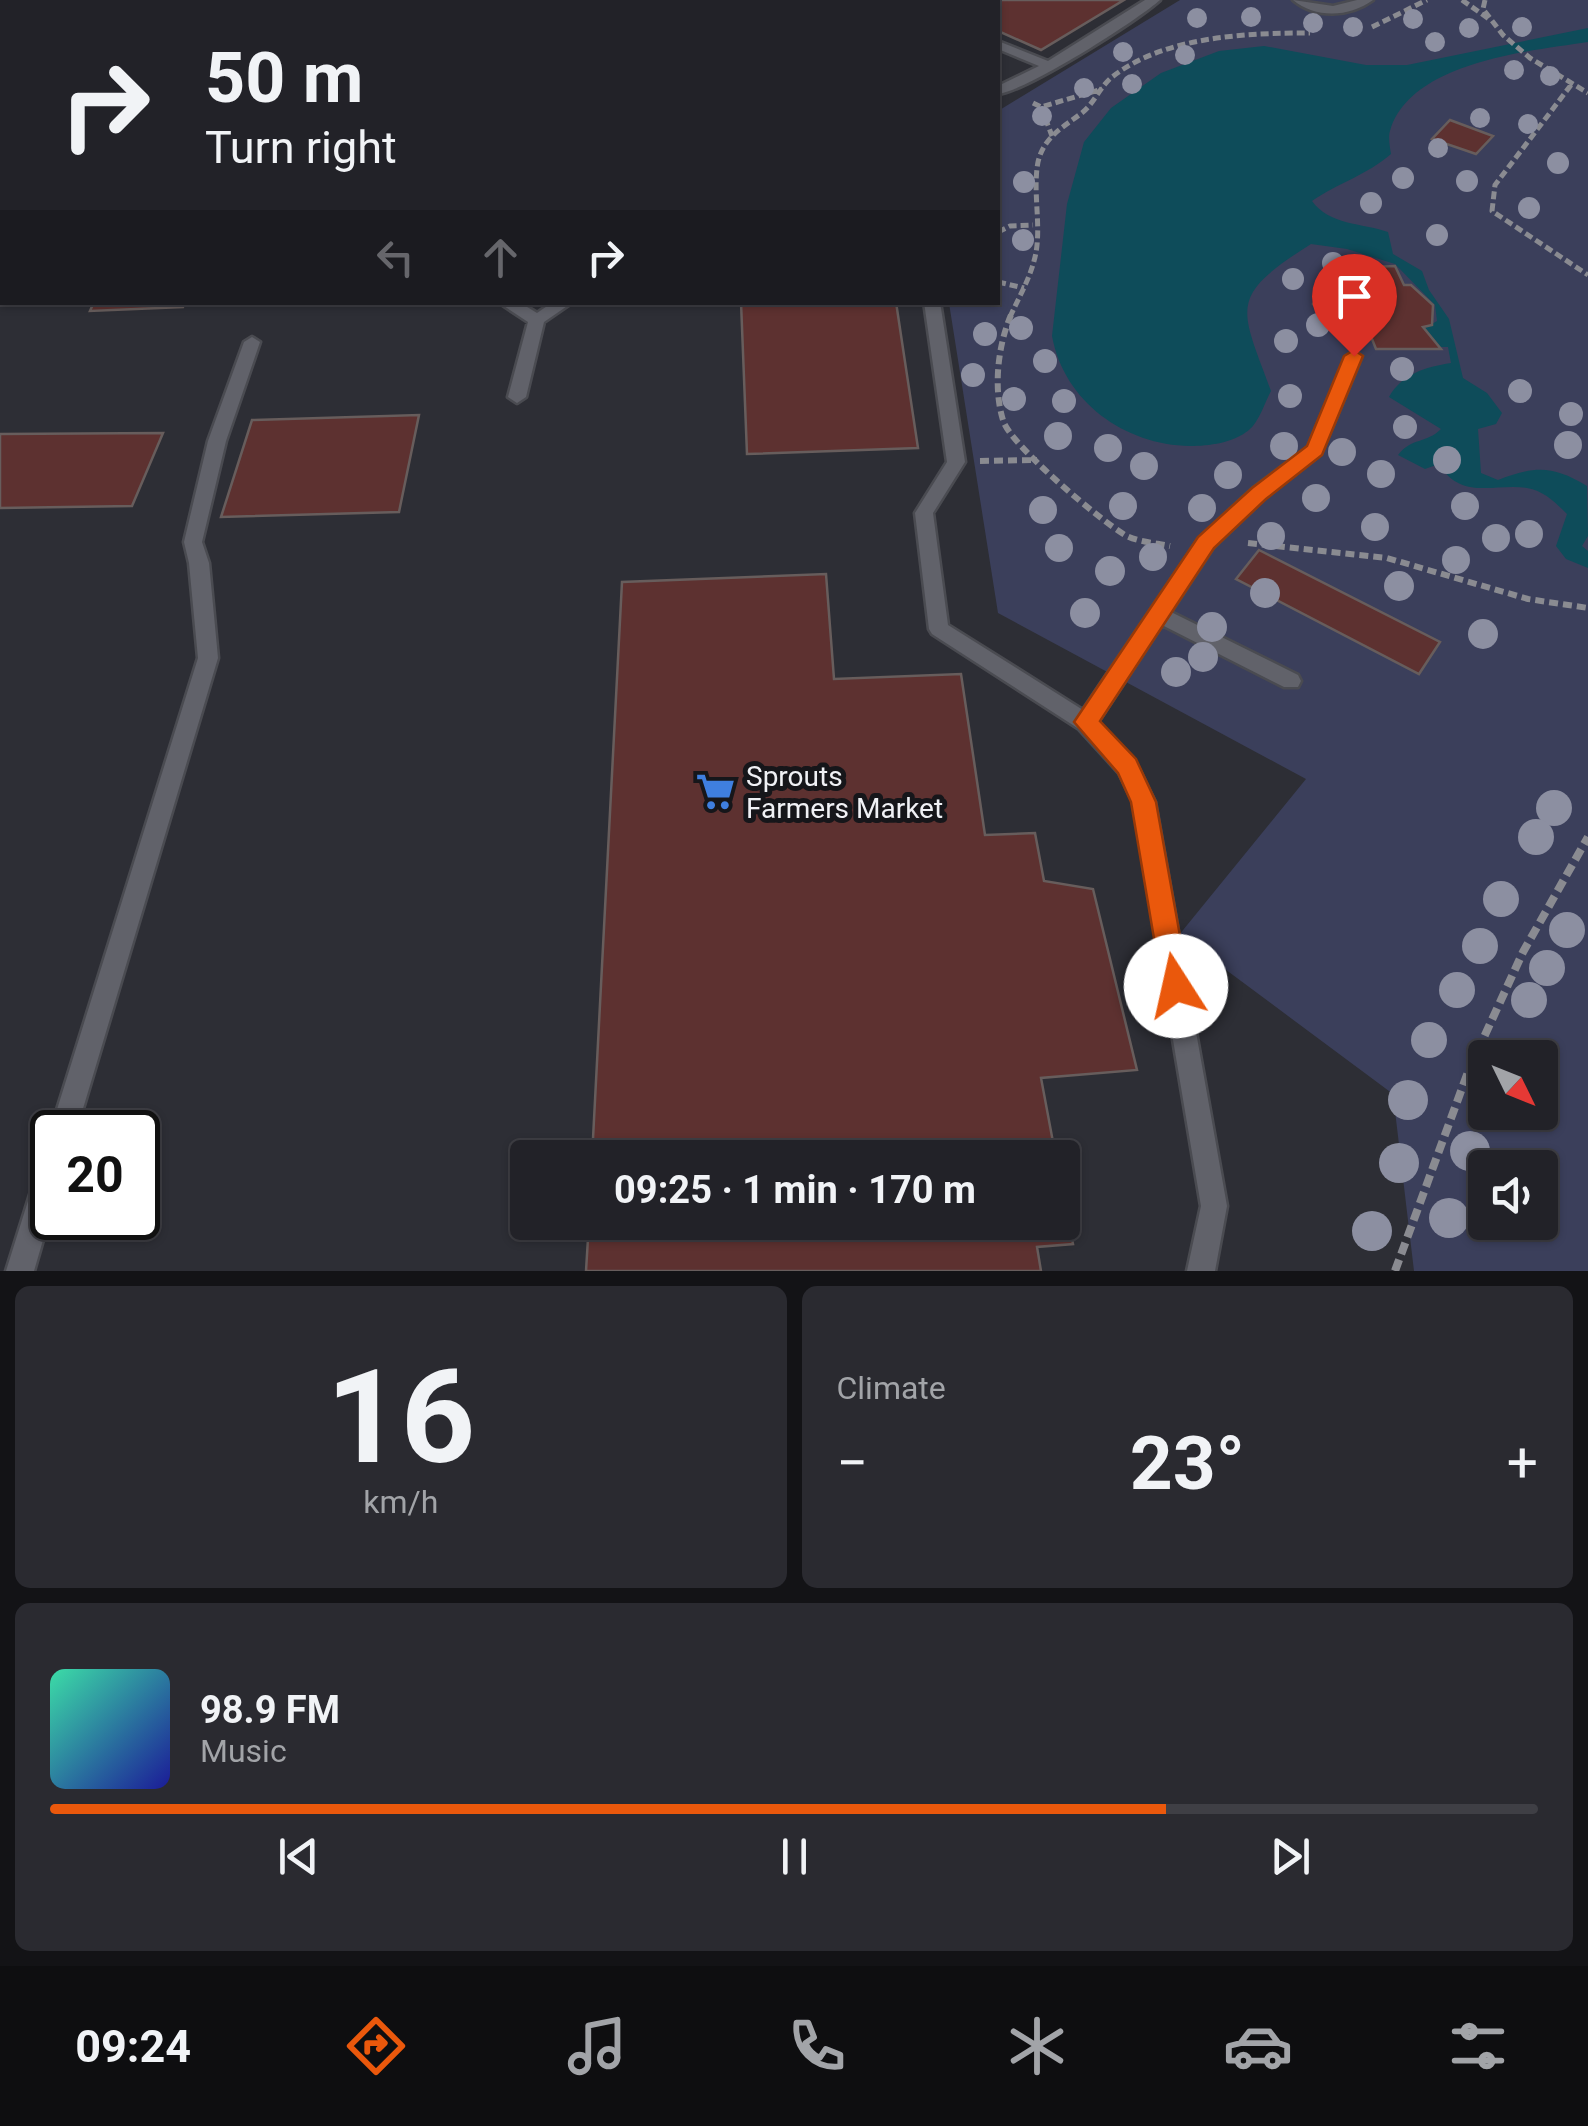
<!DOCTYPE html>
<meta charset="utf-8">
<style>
body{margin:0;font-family:Roboto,sans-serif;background:#2a2a30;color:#f1f3f6;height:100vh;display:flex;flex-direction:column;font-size:38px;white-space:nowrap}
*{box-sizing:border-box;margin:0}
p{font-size:32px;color:#a2a4a8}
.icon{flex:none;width:55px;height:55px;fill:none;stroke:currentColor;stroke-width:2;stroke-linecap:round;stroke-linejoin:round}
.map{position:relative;height:1271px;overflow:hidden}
.details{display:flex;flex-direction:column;gap:15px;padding:15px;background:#131316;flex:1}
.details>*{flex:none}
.banner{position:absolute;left:0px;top:0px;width:1000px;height:305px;box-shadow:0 2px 8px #0004,0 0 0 2px #3f3f45;background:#222228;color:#f1f3f6;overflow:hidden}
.needle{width:65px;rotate:133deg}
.fabs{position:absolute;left:1468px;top:1040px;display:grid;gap:20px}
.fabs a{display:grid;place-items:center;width:90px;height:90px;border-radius:10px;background:#222228;box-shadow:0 2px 8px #0004,0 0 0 2px #3f3f45;font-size:50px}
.speed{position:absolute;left:30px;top:1110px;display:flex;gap:20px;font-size:50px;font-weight:700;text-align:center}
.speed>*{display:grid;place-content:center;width:130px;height:130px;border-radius:50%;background:#222228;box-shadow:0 2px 8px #0004,0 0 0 2px #3f3f45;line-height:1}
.speed .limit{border:5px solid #111;border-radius:15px;background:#fff;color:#111}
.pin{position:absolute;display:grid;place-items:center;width:85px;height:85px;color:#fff;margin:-102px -42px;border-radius:50% 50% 50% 0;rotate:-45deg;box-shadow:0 0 10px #0007}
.pin .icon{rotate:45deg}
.me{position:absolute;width:110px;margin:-55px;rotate:350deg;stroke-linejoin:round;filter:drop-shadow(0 0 8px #0008)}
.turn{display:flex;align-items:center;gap:35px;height:210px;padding:0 40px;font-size:45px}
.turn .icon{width:130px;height:130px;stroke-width:2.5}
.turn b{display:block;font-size:70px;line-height:85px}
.lanes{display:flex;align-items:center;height:95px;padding:0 40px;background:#0003;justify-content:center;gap:50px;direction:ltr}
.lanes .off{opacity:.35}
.big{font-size:75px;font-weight:700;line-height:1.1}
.details .tile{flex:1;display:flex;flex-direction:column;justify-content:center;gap:15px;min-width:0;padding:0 35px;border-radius:15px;background:#2a2a30}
.details .dial{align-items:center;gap:0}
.dial b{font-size:130px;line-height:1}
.song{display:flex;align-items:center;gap:30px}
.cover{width:120px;height:120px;border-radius:15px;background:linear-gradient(135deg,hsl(160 70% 55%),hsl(240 70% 35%))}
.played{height:10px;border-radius:5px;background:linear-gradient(90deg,#ea580c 75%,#3f3f45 75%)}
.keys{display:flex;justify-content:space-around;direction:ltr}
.heat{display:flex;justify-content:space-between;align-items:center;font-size:55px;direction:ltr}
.details .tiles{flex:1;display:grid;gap:15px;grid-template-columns:1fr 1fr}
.tile:last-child{grid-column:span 2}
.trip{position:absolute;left:510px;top:1140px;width:570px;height:100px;border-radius:10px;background:#222228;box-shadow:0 2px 8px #0004,0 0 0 2px #3f3f45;font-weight:700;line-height:100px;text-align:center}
.tab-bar{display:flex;height:160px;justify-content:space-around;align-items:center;background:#0e0e10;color:#a2a4a8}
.tab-bar .icon{width:70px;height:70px}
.tab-bar .current{color:#ea580c}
.tab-bar b{font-size:45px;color:#f1f3f6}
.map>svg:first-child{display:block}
.green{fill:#3b3f5b;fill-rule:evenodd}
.water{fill:#0e4c5a}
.building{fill:#5d3130;stroke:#675d5c;stroke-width:2.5}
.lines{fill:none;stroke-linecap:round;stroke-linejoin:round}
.lane-casing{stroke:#4a4b51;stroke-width:5}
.primary-casing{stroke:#4a4b51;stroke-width:5}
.path-far2{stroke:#8a8b91;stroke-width:5;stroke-dasharray:8 4;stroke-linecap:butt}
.path-far1{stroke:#8a8b91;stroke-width:6;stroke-dasharray:9 5;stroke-linecap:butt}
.path{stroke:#8a8b91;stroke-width:8;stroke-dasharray:12 6;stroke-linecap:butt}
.lane{fill:#61626a;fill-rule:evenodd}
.primary{fill:#6c91bd;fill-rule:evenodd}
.tree{fill:#8c8fa1}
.route{fill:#ea580c;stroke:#983908;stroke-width:2.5}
.labels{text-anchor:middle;stroke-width:10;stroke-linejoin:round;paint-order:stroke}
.poi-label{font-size:28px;fill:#f0f1f5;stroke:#16161a;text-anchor:start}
</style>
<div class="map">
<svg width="1588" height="1271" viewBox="0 0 1588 1271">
<rect width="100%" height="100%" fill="#2d2e35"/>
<path class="green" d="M1180 0H1588V1271H1414L1393 1094 1179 935 1306 779 998 613 949 303 998 302V111ZM1485 1058H1540V1112H1485ZM1485 1168H1540V1222H1485Z"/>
<path class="water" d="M1588 28V42C1529 51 1410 62 1390 131 1388 137 1390 148 1391 154 1367 175 1338 183 1312 201 1329 225 1362 223 1388 232L1393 254 1422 271 1429 290 1449 319 1463 378 1487 393 1502 413 1496 424 1478 429 1481 473 1498 480C1535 466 1552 465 1587 486L1588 536 1582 546 1588 551V568L1566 559 1556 546 1567 514C1555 502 1544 491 1527 488 1495 483 1461 501 1439 464L1425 469 1398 455C1412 437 1426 444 1441 429L1389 397C1402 374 1425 367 1451 363L1448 347H1440L1425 328 1437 321 1435 305 1395 264 1347 249 1311 244C1227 297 1240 306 1271 391 1265 402 1259 422 1249 430 1233 443 1209 446 1190 446 1125 445 1064 402 1052 336L1067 204 1084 142 1111 108 1161 73 1219 51 1264 46 1366 65H1407Z"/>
<path class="building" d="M925 0H1124L1041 50 998 31V2Z
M1450 120 1493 136 1476 154 1432 139Z
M1395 266 1404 285H1411L1433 305 1432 325 1423 327 1441 349H1376L1370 334 1350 333 1327 322 1313 304 1323 291 1348 284 1347 268Z
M94 302H185L183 307 90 311Z
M741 302H896L918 448 747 454Z
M419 415 399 512 221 517 252 420Z
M163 433 132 506 0 508V434Z
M1259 550 1440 642 1419 674 1236 579Z
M826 574 834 679 961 674 985 835 1035 833 1044 881 1093 889 1137 1070 1041 1078 1056 1158H592L622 582Z
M1062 1192 1073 1244 1037 1247 1041 1271H586L589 1222H1062Z"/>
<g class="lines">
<defs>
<path id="lane" d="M512 0H536L537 2H514Z
M723 0H735V2H723Z
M1145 0H1160C1135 22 1028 90 998 94V86L1039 66 998 49V41L1048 61Z
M1293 0 1333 6 1357 0H1373C1350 17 1316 19 1293 0Z
M498 302H519L537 313 553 302H573L544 322 526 397 517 403 508 397 528 322Z
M924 302H940L965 462 933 513 948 625 1083 710 1199 538 1253 488 1308 447 1346 356 1354 351 1362 356 1321 454 1265 498 1213 548 1171 612 1298 675 1301 681 1298 687H1284L1162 625 1098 722 1135 761 1155 802 1227 1206 1215 1271H1187L1201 1206 1133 802 1119 773 1079 729 932 634 929 629 915 513 947 462Z
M252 337 260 342 226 441 202 542 209 563 218 658 76 1132H52V1138L50 1132 198 658 189 563 184 542 208 441 244 342Z
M52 1153V1209L34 1271H6L39 1166 43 1157Z"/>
<path id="primary" d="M2 170V185L0 186V171Z
M2 235V251L0 252V236Z"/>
</defs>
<use href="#lane" class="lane-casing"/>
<use href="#primary" class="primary-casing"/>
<path class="path-far2" d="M1462 0 1489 19
M1485 0 1483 9 1503 35 1530 58 1588 93
M1372 27 1427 0
M1571 85 1495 185 1492 211 1588 275
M1033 103 1041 107 1102 89
M1041 107 1052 136
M998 232 1010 226 1033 225
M998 282 1024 288
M1010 317C1018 299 1029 280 1034 261 1043 230 1032 194 1038 162 1044 136 1064 127 1083 112 1094 103 1100 87 1112 77 1165 36 1246 33 1310 33"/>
<path class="path-far1" d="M1011 315C998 345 993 388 1003 420 1009 444 1101 521 1125 535 1138 542 1156 543 1170 546
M980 461 1037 460
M1248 543 1387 558 1528 599 1588 608"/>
<path class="path" d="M1395 1271 1468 1072 1523 952 1588 837"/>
<use href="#lane" class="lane"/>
<use href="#primary" class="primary"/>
</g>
<g class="tree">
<circle cx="1251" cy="17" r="10"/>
<circle cx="1197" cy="18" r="10"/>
<circle cx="1413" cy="19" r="10"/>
<circle cx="1313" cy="23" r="10"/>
<circle cx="1353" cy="27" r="10"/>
<circle cx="1522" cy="27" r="10"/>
<circle cx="1469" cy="28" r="10"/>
<circle cx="1435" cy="42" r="10"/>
<circle cx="1123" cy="52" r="10"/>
<circle cx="1185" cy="55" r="10"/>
<circle cx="1514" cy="70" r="10"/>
<circle cx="1550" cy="76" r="10"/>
<circle cx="1132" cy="84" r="10"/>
<circle cx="1084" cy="88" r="10"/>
<circle cx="1042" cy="116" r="10"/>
<circle cx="1480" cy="118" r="10"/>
<circle cx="1528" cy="124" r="10"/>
<circle cx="1438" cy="148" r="10"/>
<circle cx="1558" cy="163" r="11"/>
<circle cx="1403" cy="178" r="11"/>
<circle cx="1467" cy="181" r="11"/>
<circle cx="1024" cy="182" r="11"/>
<circle cx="1371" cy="203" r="11"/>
<circle cx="1529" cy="208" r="11"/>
<circle cx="1437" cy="235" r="11"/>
<circle cx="1023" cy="240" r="11"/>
<circle cx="1333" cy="263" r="11"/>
<circle cx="1372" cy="271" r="11"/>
<circle cx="1293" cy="279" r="11"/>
<circle cx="1318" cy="325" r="12"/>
<circle cx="1021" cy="328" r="12"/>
<circle cx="985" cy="334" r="12"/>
<circle cx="1286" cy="341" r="12"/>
<circle cx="1045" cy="361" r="12"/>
<circle cx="1402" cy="369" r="12"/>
<circle cx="973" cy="375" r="12"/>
<circle cx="1520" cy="391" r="12"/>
<circle cx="1290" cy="396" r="12"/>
<circle cx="1014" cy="399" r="12"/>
<circle cx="1064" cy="401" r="12"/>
<circle cx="1571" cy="414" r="12"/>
<circle cx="1405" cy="427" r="12"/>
<circle cx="1058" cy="436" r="14"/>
<circle cx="1568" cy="445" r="14"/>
<circle cx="1284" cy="446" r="14"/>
<circle cx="1108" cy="448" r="14"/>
<circle cx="1342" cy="452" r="14"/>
<circle cx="1447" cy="460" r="14"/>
<circle cx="1144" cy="466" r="14"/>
<circle cx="1381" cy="474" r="14"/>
<circle cx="1228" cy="475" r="14"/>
<circle cx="1316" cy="498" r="14"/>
<circle cx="1123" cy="506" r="14"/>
<circle cx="1465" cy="506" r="14"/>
<circle cx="1202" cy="508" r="14"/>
<circle cx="1043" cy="510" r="14"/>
<circle cx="1375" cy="527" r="14"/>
<circle cx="1529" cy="534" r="14"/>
<circle cx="1271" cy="536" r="14"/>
<circle cx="1496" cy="538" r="14"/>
<circle cx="1059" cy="548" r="14"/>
<circle cx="1153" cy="557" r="14"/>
<circle cx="1456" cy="560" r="14"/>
<circle cx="1110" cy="571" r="15"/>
<circle cx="1399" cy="586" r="15"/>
<circle cx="1265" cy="593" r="15"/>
<circle cx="1085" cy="613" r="15"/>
<circle cx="1212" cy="627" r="15"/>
<circle cx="1483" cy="634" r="15"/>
<circle cx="1203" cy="657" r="15"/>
<circle cx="1176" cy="672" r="15"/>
<circle cx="1554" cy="808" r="18"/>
<circle cx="1536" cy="837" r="18"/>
<circle cx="1501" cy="899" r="18"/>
<circle cx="1567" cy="930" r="18"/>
<circle cx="1480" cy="946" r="18"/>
<circle cx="1547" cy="968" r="18"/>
<circle cx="1457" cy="990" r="18"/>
<circle cx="1529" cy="1000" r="18"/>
<circle cx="1429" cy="1040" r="18"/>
<circle cx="1408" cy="1100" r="20"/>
<circle cx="1470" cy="1151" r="20"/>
<circle cx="1399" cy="1163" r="20"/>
<circle cx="1449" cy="1218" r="20"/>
<circle cx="1372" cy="1231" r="20"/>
</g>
<path class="route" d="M1354 350 1363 356 1322 455 1266 499 1214 548 1100 721 1136 759 1156 802 1189 986 1185 995 1176 999 1166 995 1162 986 1131 802 1118 773 1074 722 1198 537 1252 488 1307 446 1344 356Z"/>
<defs>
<symbol id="supermarket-bare" viewBox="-9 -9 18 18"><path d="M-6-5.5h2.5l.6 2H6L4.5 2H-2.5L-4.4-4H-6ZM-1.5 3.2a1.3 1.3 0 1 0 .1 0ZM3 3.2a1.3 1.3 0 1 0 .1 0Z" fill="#3f7fe0" stroke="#16161a" stroke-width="2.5" paint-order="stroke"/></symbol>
</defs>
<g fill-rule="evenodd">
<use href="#supermarket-bare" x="688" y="764" width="55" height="55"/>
</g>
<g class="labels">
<g class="poi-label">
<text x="746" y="786">Sprouts<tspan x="746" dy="32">Farmers Market</tspan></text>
</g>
</g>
</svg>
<div class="fabs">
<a><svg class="needle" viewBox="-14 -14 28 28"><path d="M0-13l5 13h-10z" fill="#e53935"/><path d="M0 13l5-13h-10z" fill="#a2a4a8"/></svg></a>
<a><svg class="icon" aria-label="sound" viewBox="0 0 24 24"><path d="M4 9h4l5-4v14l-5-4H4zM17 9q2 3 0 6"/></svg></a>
</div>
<div class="speed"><div class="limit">20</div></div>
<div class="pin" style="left:1354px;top:356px;background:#d93025"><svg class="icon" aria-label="arrive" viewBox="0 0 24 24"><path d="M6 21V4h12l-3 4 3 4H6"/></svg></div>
<svg class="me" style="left:1176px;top:986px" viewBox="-20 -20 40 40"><circle r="19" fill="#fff"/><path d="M0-13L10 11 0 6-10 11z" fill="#ea580c"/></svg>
<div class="trip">09:25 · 1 min · 170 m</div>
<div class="banner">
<div class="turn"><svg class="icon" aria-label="right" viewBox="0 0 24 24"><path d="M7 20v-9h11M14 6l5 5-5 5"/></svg><div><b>50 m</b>Turn right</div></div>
<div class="lanes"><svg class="icon off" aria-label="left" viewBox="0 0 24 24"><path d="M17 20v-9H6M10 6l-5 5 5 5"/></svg><svg class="icon off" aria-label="ahead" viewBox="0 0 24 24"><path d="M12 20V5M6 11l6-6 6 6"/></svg><svg class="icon" aria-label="right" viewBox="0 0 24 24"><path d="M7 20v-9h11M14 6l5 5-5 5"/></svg></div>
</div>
</div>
<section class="details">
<div class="tiles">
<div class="tile dial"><b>16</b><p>km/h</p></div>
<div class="tile"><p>Climate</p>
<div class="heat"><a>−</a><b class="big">23°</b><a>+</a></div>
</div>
<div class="tile">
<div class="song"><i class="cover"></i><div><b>98.9 FM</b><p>Music</p></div></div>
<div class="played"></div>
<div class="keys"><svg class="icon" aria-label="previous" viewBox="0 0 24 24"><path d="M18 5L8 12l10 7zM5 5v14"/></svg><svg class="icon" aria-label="pause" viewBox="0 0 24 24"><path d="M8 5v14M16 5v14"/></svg><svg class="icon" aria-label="next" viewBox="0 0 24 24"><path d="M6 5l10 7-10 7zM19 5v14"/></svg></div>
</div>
</div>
</section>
<nav class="tab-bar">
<b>09:24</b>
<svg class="icon current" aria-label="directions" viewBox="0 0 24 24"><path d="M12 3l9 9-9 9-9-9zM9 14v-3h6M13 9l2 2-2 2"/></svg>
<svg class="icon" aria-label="music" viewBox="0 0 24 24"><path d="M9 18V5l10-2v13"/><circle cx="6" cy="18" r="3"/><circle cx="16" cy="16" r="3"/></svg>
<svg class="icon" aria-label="phone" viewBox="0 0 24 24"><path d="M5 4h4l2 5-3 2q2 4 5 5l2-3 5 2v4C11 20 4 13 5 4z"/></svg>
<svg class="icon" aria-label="climate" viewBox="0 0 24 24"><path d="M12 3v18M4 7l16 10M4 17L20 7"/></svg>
<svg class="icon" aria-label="car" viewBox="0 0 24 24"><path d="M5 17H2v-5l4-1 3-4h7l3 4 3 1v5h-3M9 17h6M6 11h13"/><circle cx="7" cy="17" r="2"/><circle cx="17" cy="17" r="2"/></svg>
<svg class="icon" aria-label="filters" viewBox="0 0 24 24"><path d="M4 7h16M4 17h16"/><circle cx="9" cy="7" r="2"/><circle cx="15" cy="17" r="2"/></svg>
</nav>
